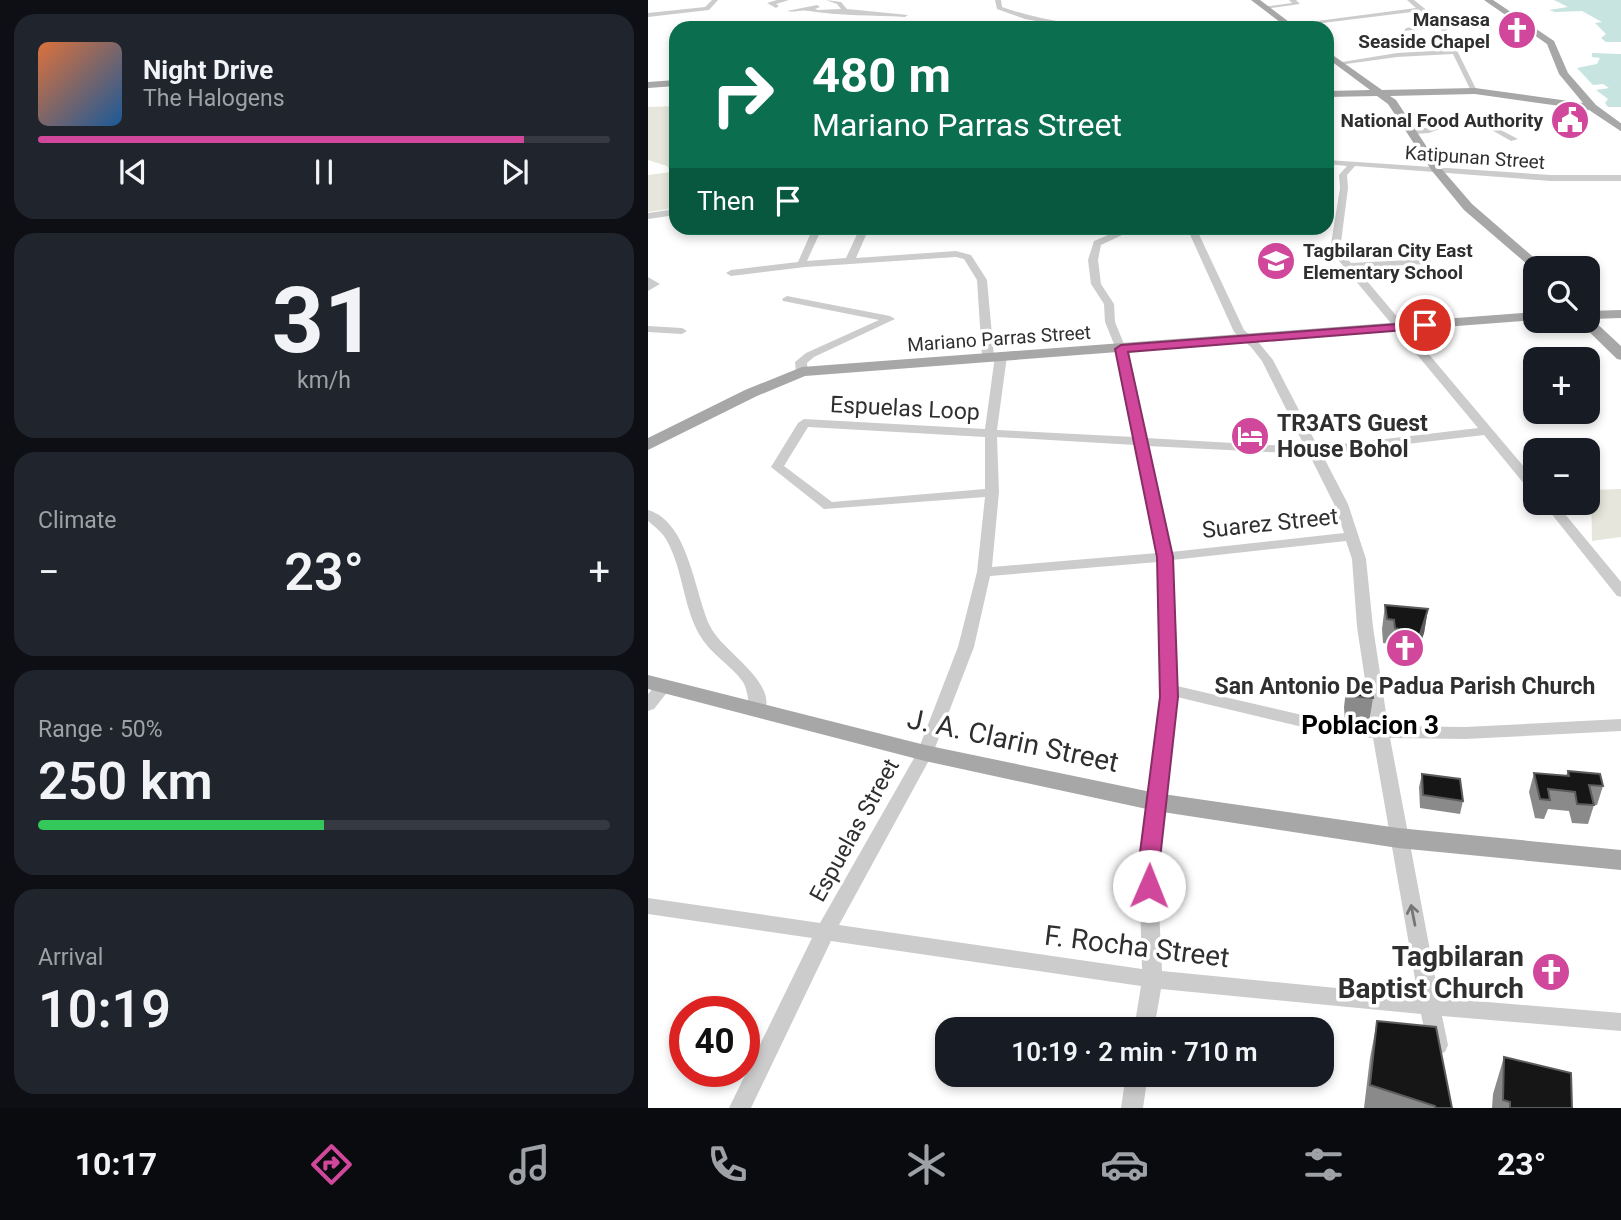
<!DOCTYPE html>
<meta charset="utf-8">
<style>
body{margin:0;font-family:Roboto,sans-serif;background:#20242c;color:#f1f3f6;height:100vh;display:flex;flex-direction:column;font-size:26px;white-space:nowrap}
*{box-sizing:border-box;margin:0}
p{font-size:23px;color:#9ea1a6}
.icon{flex:none;width:38px;height:38px;fill:none;stroke:currentColor;stroke-width:2;stroke-linecap:round;stroke-linejoin:round}
.map{position:relative;flex:1;overflow:hidden}
.drawer{display:flex;flex-direction:column;gap:14px;padding:14px;background:#0d0f14;width:648px}
.drawer>*{flex:none}
.top-card{position:absolute;left:21px;top:21px;width:665px;height:214px;border-radius:21px;box-shadow:0 4px 10px #0003;background:#0b6e4f;color:#fff;overflow:hidden}
.buttons{position:absolute;left:875px;top:256px;display:grid;gap:14px}
.buttons a{display:grid;place-items:center;width:77px;height:77px;border-radius:14px;background:#171b24;box-shadow:0 4px 10px #0003;font-size:35px}
.speed{position:absolute;left:21px;top:996px;display:flex;gap:14px;font-size:35px;font-weight:700;text-align:center}
.speed>*{display:grid;place-content:center;width:91px;height:91px;border-radius:50%;background:#171b24;box-shadow:0 4px 10px #0003;line-height:1}
.speed .limit{border:10px solid #d22;background:#fff;color:#111}
.pin{position:absolute;display:grid;place-items:center;width:60px;height:60px;color:#fff;margin:-30px;border:4px solid #fff;border-radius:50%;box-shadow:0 2px 7px #0007}
.me{position:absolute;width:77px;margin:-38px;rotate:1deg;stroke-linejoin:round;filter:drop-shadow(0 0 5px #0008)}
.turn{display:flex;align-items:center;gap:24px;height:147px;padding:0 28px;font-size:32px}
.turn .icon{width:91px;height:91px;stroke-width:2.5}
.turn b{display:block;font-size:49px;line-height:60px}
.then{display:flex;align-items:center;height:66px;padding:0 28px;background:#0003;gap:14px;font-size:26px}
.big{font-size:52px;font-weight:600;line-height:1.1}
.drawer .tile{flex:1;display:flex;flex-direction:column;justify-content:center;gap:10px;min-width:0;padding:0 24px;border-radius:21px;background:#20242c}
.drawer .dial{align-items:center;gap:0}
.dial b{font-size:91px;line-height:1}
.song{display:flex;align-items:center;gap:21px}
.cover{width:84px;height:84px;border-radius:10px;background:linear-gradient(135deg,hsl(20 70% 55%),hsl(210 70% 35%))}
.played{height:7px;border-radius:4px;background:linear-gradient(90deg,#d0479b 85%,#363941 85%)}
.keys{display:flex;justify-content:space-around;direction:ltr}
.heat{display:flex;justify-content:space-between;align-items:center;font-size:38px;direction:ltr}
.charge{height:10px;border-radius:5px;background:linear-gradient(90deg,#34c759 50%,#363941 0)}
.trip{position:absolute;left:287px;top:1017px;width:399px;height:70px;border-radius:21px;background:#171b24;box-shadow:0 4px 10px #0003;font-weight:600;line-height:70px;text-align:center}
.tab-bar{display:flex;height:112px;justify-content:space-around;align-items:center;background:#090b0e;color:#9ea1a6}
.tab-bar .icon{width:49px;height:49px}
.tab-bar .on{color:#d0479b}
.tab-bar b{font-size:32px;color:#f1f3f6}
main{display:flex;flex:1;min-height:0}
.map>svg:first-child{display:block}
.green{fill:#e7e6dc}
.water{fill:#c7e4e0}
.lines{fill:none;stroke-linecap:round;stroke-linejoin:round}
.minor{fill:#ccc;fill-rule:evenodd}
.major{fill:#a7a7a7;fill-rule:evenodd}
.wall{fill:#8a8a8a}
.shaded-wall{fill:#5c5c5c}
.building{fill:#161616;stroke:#5c5c5c;stroke-width:2}
.oneway{stroke:#767676}
.route{fill:#d0479b;stroke:#872e65;stroke-width:2}
.labels{text-anchor:middle;stroke-width:7;stroke-linejoin:round;paint-order:stroke}
.far-poi-label{font-size:19px;font-weight:bold;fill:#2f2f2f;stroke:#fff;text-anchor:end}
.far-street-label{font-size:19px;fill:#2f2f2f;stroke:#fff}
.street-label{font-size:23px;fill:#2f2f2f;stroke:#fff}
.poi-label{font-size:23px;font-weight:bold;fill:#2f2f2f;stroke:#fff;text-anchor:start}
.quarter-label{font-size:26px;font-weight:bold;fill:#000;stroke:#fff}
.near-street-label{font-size:28px;fill:#2f2f2f;stroke:#fff}
.near-poi-label{font-size:28px;font-weight:bold;fill:#2f2f2f;stroke:#fff;text-anchor:end}
</style>
<main>
<section class="drawer">
<div class="tile">
<div class="song"><i class="cover"></i><div><b>Night Drive</b><p>The Halogens</p></div></div>
<div class="played"></div>
<div class="keys"><svg class="icon" aria-label="previous" viewBox="0 0 24 24"><path d="M18 5L8 12l10 7zM5 5v14"/></svg><svg class="icon" aria-label="pause" viewBox="0 0 24 24"><path d="M8 5v14M16 5v14"/></svg><svg class="icon" aria-label="next" viewBox="0 0 24 24"><path d="M6 5l10 7-10 7zM19 5v14"/></svg></div>
</div>
<div class="tile dial"><b>31</b><p>km/h</p></div>
<div class="tile"><p>Climate</p>
<div class="heat"><a>−</a><b class="big">23°</b><a>+</a></div>
</div>
<div class="tile"><p>Range · 50%</p><b class="big">250 km</b><div class="charge"></div></div>
<div class="tile"><p>Arrival</p><b class="big">10:19</b></div>
</section>
<div class="map">
<svg width="974" height="1108" viewBox="0 0 974 1108">
<rect width="100%" height="100%" fill="#fff"/>
<path class="green" d="M28 106V208L0 212V175L23 172 19 166 0 160V107Z
M973 489V537L944 541 943 490Z"/>
<path class="water" d="M906 0H973V42H958L953 38 958 34 947 23 954 22 934 11 907 12 901 10 920 7Z
M944 53 973 54V107H960L957 103 960 99 948 90 961 88 955 84 945 85 929 68 949 64 952 58 944 57Z"/>
<g class="lines">
<path class="minor" d="M64 0H70L61 10 0 17V13L57 7Z
M129 0H141L128 4 131 6 128 8 119 3Z
M178 0 193 2 199 9 260 15 257 17C226 15 190 16 161 11 153 9 146 13 139 11L169 5 172 7 167 9 170 10 193 9 189 4Z
M347 0H353L354 7C397 22 440 27 486 26 507 26 555 21 572 28H427L377 19 349 9Z
M641 0H648L652 4 617 9 614 7 644 3Z
M759 0H766L796 24 830 93 823 91 805 54 749 57 691 65 688 63 749 53 803 50 792 27 756 31 758 28 789 24 772 11 642 27 639 25 768 8Z
M793 124 843 125 870 139 863 141 842 129 794 128 781 133 765 134 761 132Z
M679 160 903 175H974V181H903L707 166 699 175 700 188 692 250 703 263 781 259 783 261 778 264 708 268 887 480V492L882 491 836 435 674 454 700 504 718 559 725 627 740 726 817 727 974 719V731L817 739 742 738 791 998 974 1013V1031L794 1016 800 1045 797 1052 789 1055 781 1052 773 1014 513 989 506 1029H486L493 986 183 941 103 1108H81L164 938 0 914V898L172 923 269 753 310 647 329 572 337 497 176 509 123 467 150 423 156 419 337 429 347 356 353 353 359 356 349 430 486 437 468 349 457 322 456 304 443 284 440 260 446 241 472 230 508 228 504 231 474 235 453 245 450 260 453 284 466 304 467 322 478 349 498 438 657 447 614 361 603 347 586 332 539 228H548L596 330 611 343 625 360 670 447 830 428 682 250 692 188 691 175 699 166 679 164ZM160 427 337 437V489L184 502 136 466ZM349 437 487 445 509 553 344 567 351 492ZM500 446 661 454 686 504 696 533 523 552ZM698 541 704 559 709 627 724 726 684 722 529 686 524 560ZM510 562 513 697 491 868 494 969 191 925 285 753 326 647 342 576ZM529 697 684 734 725 738 770 996 514 971 509 868Z
M28 209V215L0 219V213Z
M165 228H174L159 261 198 258 212 228H221L208 258 308 251 323 255 339 280 346 357 344 359H336L334 357 329 280 316 259 308 257 157 267 83 276 78 273 83 270 150 262Z
M241 228H277L281 230C272 235 250 233 241 228Z
M0 277 12 284 0 291Z
M139 296 242 316 247 319 166 357 159 363 160 372 154 375 148 372 147 362 158 353 231 320 135 301 134 299Z
M0 326 34 328 39 331 34 334 0 332Z
M894 502H907L974 583V597L969 596Z
M0 510C41 522 46 592 62 626 73 651 131 682 116 713H104C99 703 101 692 95 682 82 664 62 654 51 634 35 605 35 570 19 541 15 533 7 527 0 521Z
M16 681 22 682 24 686 6 709 0 711V694L10 682Z
M478 1074H500L495 1108H473Z"/>
<path class="major" d="M603 0H612L649 28H640Z
M836 0H845L906 41 920 73 948 105 974 124V132L941 110 827 94 742 96 748 100 792 167 824 204 898 268H887V271L816 210 784 171 740 104 729 96 679 97V91L722 90 679 58V51L734 90 827 88 935 103 911 74 899 44Z
M28 80V86L0 88V82Z
M974 310V318L944 319 974 347V360L969 359 929 320H940V311Z
M887 312V320L157 376 109 396 0 450V438L97 390 154 367Z
M0 675 277 745 508 793 750 828 974 850V870L750 848 508 811 277 761 0 689Z"/>
</g>
<path class="wall" d="M737 605 780 609 776 633 765 664 757 663 754 656 743 652 742 644 735 643 734 629Z
M699 682 725 698 721 723 697 721 696 707Z
M920 771 955 786 949 805H946L940 824 924 823 921 811 900 809 896 819 887 818 881 792 886 773 918 776Z
M774 774 815 801 812 814 772 808 771 787Z
M729 1021 788 1108H716L722 1058Z
M856 1057 924 1108H844L845 1094Z"/>
<path class="shaded-wall" d="M780 609 776 633 765 664 770 640Z"/>
<path class="building" d="M737 605 780 609 770 640 761 638 758 631 747 628 746 620 739 619Z
M699 682 722 683 725 698 700 696Z
M920 771 952 774 955 786 941 785 946 805 929 804 927 792 900 789 902 800 892 799 886 773 921 776Z
M774 774 812 779 815 801 775 795Z
M729 1021 788 1027 804 1108H788L787 1106 722 1085Z
M856 1057 923 1073 924 1108H862V1102L855 1100Z"/>
<defs><path id="oneway-shaft" d="M-6 0H5M1.5-3L5.5 0L1.5 3" fill="none" stroke-width="1.6" stroke-linecap="round" stroke-linejoin="round" transform="scale(1.75)"/></defs>
<use class="oneway" href="#oneway-shaft" transform="translate(765 915) rotate(-101)"/>
<path class="route" d="M777 322 782 323V328L480 352 525 557 530 697 511 868 512 886 509 892 501 895 494 892 491 886 490 868 512 697 509 557 467 349 473 345Z"/>
<defs>
<symbol id="church-disc" viewBox="-11 -11 22 22"><circle r="9.5" fill="#d0479b" stroke="#fff"/><path d="M-1.2-6h2.4v3.5h3.3v2.4h-3.3V6h-2.4V-.1h-3.3v-2.4h3.3Z" fill="#fff"/></symbol>
<symbol id="civic-disc" viewBox="-11 -11 22 22"><circle r="9.5" fill="#d0479b" stroke="#fff"/><path d="M-.6-6.5H3V-4.5H.6V-3L4-1V1h2V6H-6V1h2V-1L-.6-3ZM-1.2 2.5V6h2.4V2.5Z" fill="#fff"/></symbol>
<symbol id="school-disc" viewBox="-11 -11 22 22"><circle r="9.5" fill="#d0479b" stroke="#fff"/><path d="M0-5L7-2L0 1L-7-2ZM-4 1L0 2.5L4 1V4Q0 6-4 4Z" fill="#fff"/></symbol>
<symbol id="hotel-disc" viewBox="-11 -11 22 22"><circle r="9.5" fill="#d0479b" stroke="#fff"/><path d="M-6-4.5h1.5V1H6V5H4.5V3h-9V5H-6ZM-4 0a1.8 1.8 0 1 1 3.6 0ZM.5 0V-2.5h3Q6-2.5 6 0Z" fill="#fff"/></symbol>
</defs>
<g fill-rule="evenodd">
<use href="#church-disc" x="847" y="8" width="44" height="44"/>
<use href="#civic-disc" x="900" y="98" width="44" height="44"/>
<use href="#school-disc" x="606" y="239" width="44" height="44"/>
<use href="#hotel-disc" x="580" y="414" width="44" height="44"/>
<use href="#church-disc" x="735" y="626" width="44" height="44"/>
<use href="#church-disc" x="881" y="950" width="44" height="44"/>
</g>
<g class="labels">
<g class="far-poi-label">
<text x="842" y="26">Mansasa<tspan x="842" dy="22">Seaside Chapel</tspan></text>
<text x="895" y="127">National Food Authority</text>
<text x="655" y="257" text-anchor="start">Tagbilaran City East<tspan x="655" dy="22">Elementary School</tspan></text>
</g>
<g class="far-street-label">
<text transform="translate(827 157) rotate(4)" y="7">Katipunan Street</text>
<text transform="translate(351 338) rotate(-4)" y="7">Mariano Parras Street</text>
</g>
<g class="street-label">
<text transform="translate(257 408) rotate(3)" y="8">Espuelas Loop</text>
<text transform="translate(622 523) rotate(-6)" y="8">Suarez Street</text>
<text transform="translate(206 830) rotate(-61)" y="8">Espuelas Street</text>
</g>
<g class="poi-label">
<text x="629" y="431">TR3ATS Guest<tspan x="629" dy="26">House Bohol</tspan></text>
<text x="757" y="694" text-anchor="middle">San Antonio De Padua Parish Church</text>
</g>
<g class="quarter-label">
<text x="722" y="734">Poblacion 3</text>
</g>
<g class="near-street-label">
<text transform="translate(365 740) rotate(12)" y="10">J. A. Clarin Street</text>
<text transform="translate(489 946) rotate(7)" y="10">F. Rocha Street</text>
</g>
<g class="near-poi-label">
<text x="876" y="966">Tagbilaran<tspan x="876" dy="32">Baptist Church</tspan></text>
</g>
</g>
</svg>
<div class="buttons">
<a><svg class="icon" aria-label="search" viewBox="0 0 24 24"><circle cx="10" cy="10" r="6"/><path d="M15 15l6 6"/></svg></a>
<a>+</a>
<a>−</a>
</div>
<div class="speed"><div class="limit">40</div></div>
<div class="pin" style="left:777px;top:325px;background:#d93025"><svg class="icon" aria-label="arrive" viewBox="0 0 24 24"><path d="M6 21V4h12l-3 4 3 4H6"/></svg></div>
<svg class="me" style="left:501px;top:886px" viewBox="-20 -20 40 40"><circle r="19" fill="#fff"/><path d="M0-13L10 11 0 6-10 11z" fill="#d0479b"/></svg>
<div class="trip">10:19 · 2 min · 710 m</div>
<div class="top-card">
<div class="turn"><svg class="icon" aria-label="right" viewBox="0 0 24 24"><path d="M7 20v-9h11M14 6l5 5-5 5"/></svg><div><b>480 m</b>Mariano Parras Street</div></div>
<div class="then">Then<svg class="icon" aria-label="arrive" viewBox="0 0 24 24"><path d="M6 21V4h12l-3 4 3 4H6"/></svg></div>
</div>
</div>
</main>
<nav class="tab-bar">
<b>10:17</b>
<svg class="icon on" aria-label="directions" viewBox="0 0 24 24"><path d="M12 3l9 9-9 9-9-9zM9 14v-3h6M13 9l2 2-2 2"/></svg>
<svg class="icon" aria-label="music" viewBox="0 0 24 24"><path d="M9 18V5l10-2v13"/><circle cx="6" cy="18" r="3"/><circle cx="16" cy="16" r="3"/></svg>
<svg class="icon" aria-label="phone" viewBox="0 0 24 24"><path d="M5 4h4l2 5-3 2q2 4 5 5l2-3 5 2v4C11 20 4 13 5 4z"/></svg>
<svg class="icon" aria-label="climate" viewBox="0 0 24 24"><path d="M12 3v18M4 7l16 10M4 17L20 7"/></svg>
<svg class="icon" aria-label="car" viewBox="0 0 24 24"><path d="M5 17H2v-5l4-1 3-4h7l3 4 3 1v5h-3M9 17h6M6 11h13"/><circle cx="7" cy="17" r="2"/><circle cx="17" cy="17" r="2"/></svg>
<svg class="icon" aria-label="filters" viewBox="0 0 24 24"><path d="M4 7h16M4 17h16"/><circle cx="9" cy="7" r="2"/><circle cx="15" cy="17" r="2"/></svg>
<b>23°</b>
</nav>
